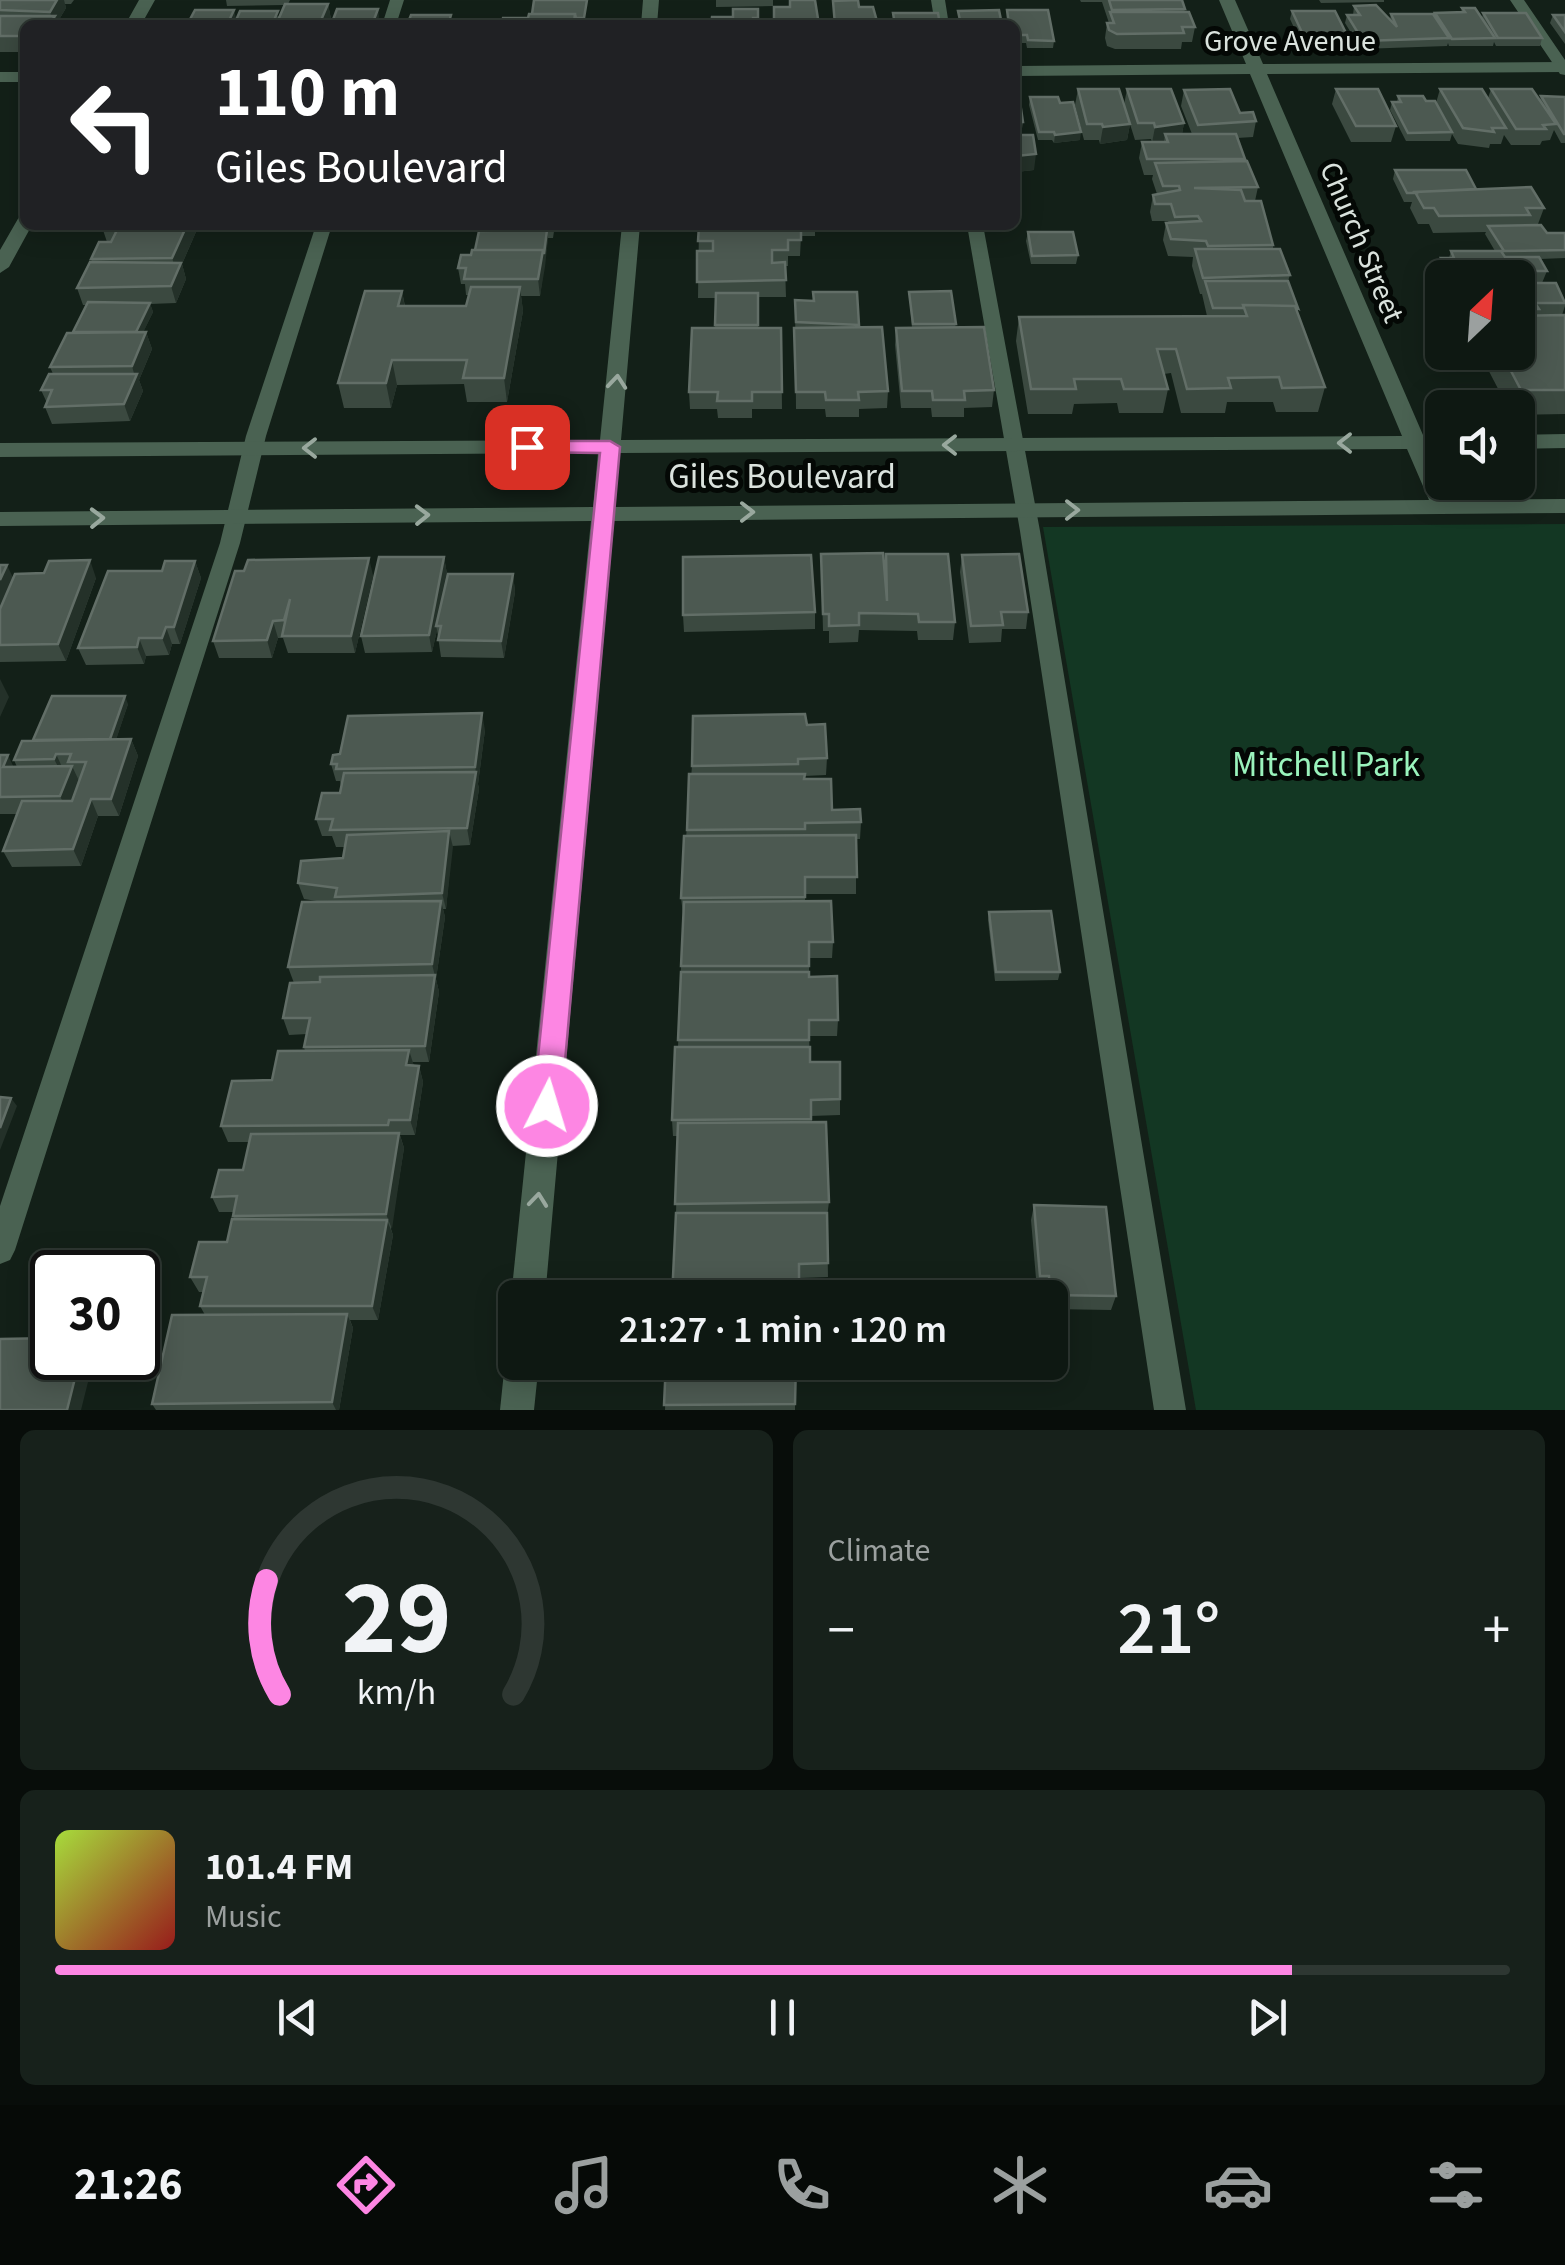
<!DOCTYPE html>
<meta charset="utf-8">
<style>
body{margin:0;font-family:"Source Sans 3",sans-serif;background:#17211b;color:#f1f3f6;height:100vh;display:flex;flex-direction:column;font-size:38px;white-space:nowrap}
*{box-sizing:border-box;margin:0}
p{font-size:32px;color:#9ba09f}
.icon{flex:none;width:55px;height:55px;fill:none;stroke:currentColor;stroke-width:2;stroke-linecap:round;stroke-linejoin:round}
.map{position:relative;height:1410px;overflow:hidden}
.panel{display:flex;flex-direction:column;gap:20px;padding:20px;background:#080d0a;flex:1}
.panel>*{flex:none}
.top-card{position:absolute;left:20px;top:20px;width:1000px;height:210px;border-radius:15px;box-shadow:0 5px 25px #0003,0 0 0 2px #2e3732;background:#202124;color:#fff;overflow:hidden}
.needle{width:65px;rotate:25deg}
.fabs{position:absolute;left:1425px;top:260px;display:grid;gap:20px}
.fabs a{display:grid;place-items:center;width:110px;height:110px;border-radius:15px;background:#0e1812;box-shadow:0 5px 25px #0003,0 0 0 2px #2e3732;font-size:50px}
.speed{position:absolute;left:30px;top:1250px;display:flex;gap:20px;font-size:50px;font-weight:700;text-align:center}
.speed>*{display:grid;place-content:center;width:130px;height:130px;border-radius:50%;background:#0e1812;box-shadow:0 5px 25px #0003,0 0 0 2px #2e3732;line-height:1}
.speed .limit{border:5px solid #111;border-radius:15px;background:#fff;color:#111}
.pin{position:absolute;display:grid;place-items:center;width:85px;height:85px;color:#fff;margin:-42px;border-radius:20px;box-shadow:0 5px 15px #0006}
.me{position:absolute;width:110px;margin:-55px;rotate:5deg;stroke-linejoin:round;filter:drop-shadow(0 0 8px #0008)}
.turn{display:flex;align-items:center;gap:35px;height:210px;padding:0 30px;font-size:45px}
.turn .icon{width:130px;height:130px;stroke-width:2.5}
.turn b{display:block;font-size:70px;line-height:85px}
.big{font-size:75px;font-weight:600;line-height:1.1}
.panel .card{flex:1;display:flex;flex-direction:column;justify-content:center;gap:15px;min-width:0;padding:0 35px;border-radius:15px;background:#17211b}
.panel .dial{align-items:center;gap:0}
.dial svg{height:260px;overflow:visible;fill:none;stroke:#2e3732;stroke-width:7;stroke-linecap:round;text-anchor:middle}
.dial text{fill:#f1f3f6;stroke:none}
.song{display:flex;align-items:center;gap:30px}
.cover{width:120px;height:120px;border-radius:15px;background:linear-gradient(135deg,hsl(80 70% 55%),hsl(0 70% 35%))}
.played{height:10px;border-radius:5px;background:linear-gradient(90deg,#fd86e3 85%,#2e3732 85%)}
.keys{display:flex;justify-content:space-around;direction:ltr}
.heat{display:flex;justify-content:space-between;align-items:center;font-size:55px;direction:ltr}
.panel .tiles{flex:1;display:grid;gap:20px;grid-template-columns:1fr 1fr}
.card:last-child{grid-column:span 2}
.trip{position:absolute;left:498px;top:1280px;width:570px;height:100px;border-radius:15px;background:#0e1812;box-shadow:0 5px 25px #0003,0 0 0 2px #2e3732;font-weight:600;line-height:100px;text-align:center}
.tab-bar{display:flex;height:160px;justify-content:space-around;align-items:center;background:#060a07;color:#9ba09f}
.tab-bar .icon{width:70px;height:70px}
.tab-bar .on{color:#fd86e3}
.tab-bar b{font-size:45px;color:#f1f3f6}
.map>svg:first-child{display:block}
.green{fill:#133723}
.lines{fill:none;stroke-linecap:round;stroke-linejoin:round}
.service{fill:#4a6252;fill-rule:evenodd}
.minor{fill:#4a6252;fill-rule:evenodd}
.wall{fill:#3b4940}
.shaded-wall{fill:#243129}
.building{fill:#4c5951;stroke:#626e67;stroke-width:2.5}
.oneway{stroke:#99a89e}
.route{fill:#fd86e3;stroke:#a45794;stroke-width:2.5}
.labels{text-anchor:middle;stroke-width:10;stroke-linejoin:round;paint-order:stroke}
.far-street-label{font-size:30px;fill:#dae2dd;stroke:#040805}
.street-label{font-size:35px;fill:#dae2dd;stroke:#040805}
.park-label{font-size:35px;fill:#9af3bc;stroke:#040805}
</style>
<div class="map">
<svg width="1565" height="1410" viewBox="0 0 1565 1410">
<rect width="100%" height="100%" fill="#132018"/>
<path class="green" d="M1565 524V1410H1196L1043 527Z"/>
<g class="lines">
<path class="service" d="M390 0H404L396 25H382Z
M931 0H945L949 25H935Z
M1510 0H1524L1565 60V75L1560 74Z
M316 225H332L266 436 240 543 15 1250 10 1260 0 1264V1206L220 543 246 436Z
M967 225H983L1040 531 1186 1410H1154L1020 531Z"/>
<path class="minor" d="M139 0H155L141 25H125Z
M643 0H659L657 25H641Z
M1219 0H1235L1263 64 1565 62V72L1267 74 1423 435H1442V449H1429L1451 500 1565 499V513L614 521 545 1298H515V1306L511 1298 591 521 0 526V512L593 507 598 453 0 457V443L600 440 622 225H640L621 440 1402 436 1250 74 1015 76V66L1246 64ZM1407 449 1429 500 615 507 620 453Z
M0 72H25V82H0Z
M25 215V225H32L9 267 0 273V250L19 217Z
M1565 434V448L1518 449V435Z
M515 1348V1362H539L534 1410H500L505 1362Z"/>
</g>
<path class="wall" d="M0 0H74L71 4H65L66 8 57 23 58 25H25V52H0Z
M226 0H290L288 4H328L331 19 328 25H234L279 16 284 5 227 6Z
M716 0H773V6L716 7Z
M1080 0H1182L1185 12 1195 27 1192 42H1182L1181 49H1115L1107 46 1105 38 1107 23H1109L1102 2H1081Z
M1319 0H1384V2L1321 3Z
M1354 6 1390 20 1391 14 1434 16 1435 13 1461 12 1462 8 1482 18 1483 13 1542 38 1540 46H1496L1494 42 1493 46H1449L1448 43 1447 46 1361 49 1345 23 1347 15H1353Z
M1007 10 1054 41 1053 48H1027L1026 43H1015V25H1007Z
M1292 11 1349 39 1347 47H1303L1290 19Z
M1553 15H1565V44L1550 23Z
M1078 89 1130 124 1127 140 1100 144 1099 140H1084L1075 105Z
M1127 89 1184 123 1182 134H1192L1181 106 1184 90 1256 121 1253 137 1237 138 1244 161 1258 187 1255 201 1273 245V249L1290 275 1288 281 1298 308 1297 311 1325 387 1318 412H1276L1273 402H1227L1225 413H1181L1171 373 1164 374 1168 389 1163 413H1119L1117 403 1074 404 1072 414H1028L1016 341 1019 317 1207 316 1202 294H1200L1192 266 1193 257 1168 256 1163 240 1166 223H1169L1168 221H1152L1150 212 1153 195 1157 194 1152 179 1153 175H1144L1139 158 1142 142H1152L1151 139 1135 140 1124 105Z
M1336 89 1396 126 1391 142H1351L1332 104Z
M1440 89 1488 98 1491 89 1540 100 1541 96 1565 97V143H1561L1554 130 1550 140 1542 141 1540 145H1511L1504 135 1501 144H1490L1489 148 1458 144 1452 134 1450 141H1406L1390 110 1392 102H1397L1398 96 1436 103Z
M1015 90 1023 122 1021 135 1034 170 1015 172Z
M1030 97 1060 103 1080 140 1054 143 1052 140H1038L1029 105Z
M1395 170 1476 189 1544 208 1538 224 1527 225 1547 233H1565V258L1540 259 1547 271 1542 283 1565 301V306L1562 315H1565V414L1518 415V408H1508L1479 352H1518V278H1442V288L1436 274 1441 258H1449L1451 251H1495L1485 234 1486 232 1433 233 1429 224H1418L1410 208 1412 202H1404L1393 179Z
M106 225H199L182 264 186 279 176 303 150 304 153 312 143 332H146L152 349 139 380 143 391 130 421 52 424 45 407 47 403 41 390 53 374 50 367 73 332 86 305H83L77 288 92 262 91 259 107 242 103 230Z
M477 225H555L553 238H548L540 296H521L523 311 507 402H467L464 384 397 385 391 408H344L338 383 402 291 405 306H466L469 295H466L465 284H461L458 268 475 250 478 233Z
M699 225H815V236H801L800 256H788V266H785L786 297H758V328H781L782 409H752V418H718L717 409H690L689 392 715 328 716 298H698Z
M1028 232 1078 255 1076 264H1031L1026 241Z
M857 292 859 327 888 391 887 408 859 409V417H826L825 409H796L795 300 813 301Z
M909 292 956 324 955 327 994 390 992 407 964 408V417H932L931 408H901L895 345 896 328H912Z
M821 554 885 577 886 554 955 622 953 640H918L917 631 859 630 858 642 829 643V631H823Z
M962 555 1028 612 1026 629H1002L1001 642 969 643 960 572Z
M444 557 447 574H513L515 592 504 658 441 657 437 630 432 652 365 653 361 636Z
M195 561 201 578 180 644H172L169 655 146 656 144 664 86 665 78 648 162 571Z
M0 565 13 578H96L66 661 0 662Z
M373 575 355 653H288L283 638H278L272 658H219L213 641Z
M815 612V629L684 632 683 615Z
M128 704 116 739H131L138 756 119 816H98L81 866 12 867 3 851 17 814H0V755L14 767H17L14 760 33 740Z
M807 725 827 758 826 775 804 776V779L832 810 861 822 860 839H856V894H805V901L833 942 832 958H809V977L838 1020 837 1036H809L810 1062 840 1099V1115L811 1116 829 1202 827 1217 828 1277 799 1278 676 1213 678 1136H673L672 1120 678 1047 683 914 681 898 692 766Z
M485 730 478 784 479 789 470 845 452 846 446 909H443L445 917 436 979 439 992 429 1062H412L414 1065 419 1066 423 1082 415 1135H400L404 1148 391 1229 393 1235 378 1320H350L353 1328 339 1410H156L152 1404 205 1315 200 1306 203 1292H199L190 1277 227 1242 234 1219 233 1216 234 1212H219L212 1197 243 1170 249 1142H228L221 1126 305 1051 304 1047 307 1034 289 1035 283 1018 294 983 288 967 323 902 304 899 298 883 343 858 345 847H336L332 836H322L316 819 340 793 341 786 340 781H336L331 764Z
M989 912 1060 972 1058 980 995 981 988 920Z
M1034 1205 1116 1296 1111 1310 1050 1309V1298H1046V1290H1037L1031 1220Z
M666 1362H813V1375H795V1410H665Z"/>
<path class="shaded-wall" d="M57 0H64L66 8 57 23 58 25H49L52 20 50 12Z
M328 4 331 19 328 25H319Z
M378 9 379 17 376 25H372Z
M234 10 236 18 232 25H227Z
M1184 123 1181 139 1165 134 1164 141 1152 143 1155 127Z
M1130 124 1127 140 1100 144 1103 127Z
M1081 132 1080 140 1054 143 1055 135Z
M1036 154 1034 170 1015 172V156Z
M187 225H199L182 264 186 279 176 303 171 286 177 273 172 258Z
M547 230 548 239 545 267 540 296 538 279Z
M520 287 523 311 507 402 504 378Z
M402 291 406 315 398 306Z
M150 303 153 312 139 341 136 332Z
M146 332 152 349 139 380 143 391 130 421 124 404 135 377 132 366Z
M392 360 397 385 391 408 386 383Z
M444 557 447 574 436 626 437 630 432 652 429 635Z
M369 558 373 575 355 653 351 636Z
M90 560 96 578 66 661 58 644Z
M195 561 201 578 180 644 174 627Z
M7 565 15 582 0 616V580Z
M513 574 515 592 504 658 501 641Z
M273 621 278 638 272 658 267 640Z
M166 627 172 644 169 655 162 638Z
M139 638 146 656 144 664 137 647Z
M0 679 9 697 0 717Z
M125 696 128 704 113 749 109 741Z
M482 713 485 730 478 784 479 789 470 845 467 828 476 772 475 767Z
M131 739 138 756 119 816 111 799Z
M56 754 64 771 63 776 54 759Z
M8 755 16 772 3 767Z
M72 766 80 783 68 813 60 796Z
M91 799 98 816 81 866 73 849Z
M449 831 453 847 446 909 442 893Z
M441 901 445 917 436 979 439 992 429 1062 425 1046 435 976 432 964Z
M409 1050 414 1066 406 1065Z
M419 1066 423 1082 415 1135 410 1120Z
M11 1098 17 1106 0 1150V1128Z
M399 1133 404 1148 392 1229 386 1214Z
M387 1220 393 1235 378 1320 372 1306Z
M347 1314 353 1328 339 1410H336L332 1402Z
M80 1358H94L81 1410H67Z"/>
<path class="building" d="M0 0H57L50 12 0 10Z
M534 0H587L584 18H576L575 14H532Z
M790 0H815L819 25H774V7H790Z
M858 0 859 7H873L878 25H835L833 1Z
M1109 0H1182L1185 9 1112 10Z
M285 4H328L319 25H276Z
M1376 5 1397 27 1391 14H1433L1449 38 1363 41 1347 15H1360L1354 6Z
M1462 8H1475L1495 38 1452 39 1435 13 1465 12Z
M337 9H378L372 25H331Z
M733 9H758V18H753V25H711L712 17H733Z
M195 10H234L227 25H187Z
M999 10 1002 25H961L958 11Z
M1007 10H1048L1054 41 1028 40 1027 35H1015V25H1009Z
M240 11H278L272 25H234Z
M1292 11H1335L1349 39H1305Z
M1110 12H1189L1195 27H1182L1184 33 1117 34 1109 30 1107 23H1114Z
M893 13H938L940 25H895Z
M1483 13H1526L1542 38H1498Z
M529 14H575L574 22 584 21V25L501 24 503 18H528Z
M411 15H451L448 25H407Z
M1553 15H1565V32Z
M0 16H55L49 25H25V36H0Z
M1018 89 1023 122H1015V90Z
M1078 89H1119L1130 124 1103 127 1102 124H1087Z
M1127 89H1171L1184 123 1155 127 1154 123H1138Z
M1230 89 1240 113 1253 112 1256 121 1198 125 1184 90Z
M1336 89H1378L1396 126H1356Z
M1440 89H1482L1506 128H1492L1494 132 1463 128Z
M1491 89H1532L1556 124 1543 125 1546 129H1516Z
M1398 96H1423L1426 101H1435L1452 132 1408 133 1392 102H1401Z
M1541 96 1565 97V134H1564Z
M1030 97H1058L1060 103 1073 102 1081 132 1055 135 1054 132H1039Z
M1015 129H1020L1021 135H1033L1036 154 1015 156Z
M1165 134H1236L1245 159H1147L1142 142H1168Z
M1247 161 1258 187 1194 188 1241 190 1245 201H1261L1273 245 1208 246 1206 241 1171 239 1166 223 1201 221 1198 216 1175 217 1171 204H1155L1153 195 1180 190 1179 186H1163L1155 163Z
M1395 170H1466L1476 189 1415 192 1416 193H1407Z
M1531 187 1544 208H1526L1530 215 1439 216 1434 208H1424L1415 192Z
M106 225H187L172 258 91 259 99 242H111L117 230H103Z
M699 225H801V240H788V250H772V263L785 262 786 280 697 282V251H713V241H698Z
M1541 225 1547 233H1565V250L1504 251 1488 226Z
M547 230 544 254 543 250H475L479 231Z
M1028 232H1073L1078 255 1032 256Z
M1195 249H1280L1290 275 1203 278Z
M472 250H543L538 279H464L466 268H458L461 255H471Z
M1451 251H1501L1505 257H1539L1547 271H1517L1521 279 1451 277 1441 258H1454Z
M90 262 181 263 171 286 77 288Z
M1205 281H1288L1298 308 1295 306 1243 305 1244 308H1213Z
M1518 283H1556L1565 303H1535L1539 309H1518Z
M471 287H520L504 378H463L467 360H392L386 383H338L365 291H402L398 306H466Z
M951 291 956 324H913L909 292Z
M813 292H857L859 325 796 322 795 300 814 301Z
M716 293H758V325H715Z
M88 302 150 303 136 332H73Z
M1243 305 1295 306 1325 387 1282 388 1279 377 1228 378 1231 388 1187 389 1176 349H1157L1168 389H1124L1121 379H1074L1076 389H1031L1019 317 1247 316Z
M1565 315V390H1521L1501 352H1518V316Z
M882 327 888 391 858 392 859 400H826L825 392H796L794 328Z
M984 327 994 390 964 391 965 400H933L932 391H902L896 328Z
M692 328H781L782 392H752V401H717L718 392H689Z
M146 332 132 366 50 367 67 333Z
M49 374H137L124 404 45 407 52 390H41Z
M883 553 887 601 886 554H948L955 622H919L918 614 859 613V625L829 626V614H823L821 554Z
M1019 554 1028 612H1001L1003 625 971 626 962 555Z
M811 555 815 612 683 615V557Z
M379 557H444L429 635 361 636Z
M369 558 351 636H282L290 599 284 620 273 621 267 640 213 641 235 571H244L248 560Z
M90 560 58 644 0 645V609L15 574 44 573 49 561Z
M165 561H195L174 627H166L162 638H139L137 647 78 648 108 571H162Z
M0 565H7L0 580Z
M448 574H513L501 641 438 640 441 626H436Z
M52 696H125L110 739 33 740Z
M482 713 475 767 336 769 337 764H331L333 755 340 754 348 716Z
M805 714 807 725 825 724 827 758 798 759V764L692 766 693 716Z
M131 739 111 799H91L73 849 3 851 22 801H72L86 762H68L71 754H56L54 759 14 760 22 741Z
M0 755H8L3 767 72 766 60 796 0 797Z
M476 772 467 828 330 830 333 819H316L322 793H340L344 773Z
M689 774H805L804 779H831L832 810 860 809 861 822 805 823V829L687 830Z
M449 831 442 893 335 897 337 888 298 883 301 861 343 858 347 835Z
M856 835 857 877H805V897L681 898 684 836Z
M441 901 432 964 288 967 302 902Z
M831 901 833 942H809V966H681L684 902Z
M1051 911 1060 972H996L989 912Z
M681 972H809V977L837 976 838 1020H809V1040H678Z
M435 975 425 1046 304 1047 310 1018H283L290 983 320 982V977Z
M675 1047H810V1062H840V1099L811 1100V1119L672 1120Z
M409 1050 406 1065 419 1066 410 1120H389L388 1125 221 1126 232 1081 272 1080 278 1051Z
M0 1097 11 1098 0 1128Z
M826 1122 829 1202 675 1204 678 1123Z
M399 1133 386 1214 233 1216 237 1196 212 1197 219 1170H243L251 1134Z
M1034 1205 1106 1207 1116 1296 1050 1295 1049 1276H1040Z
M676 1213H827L828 1263 799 1264V1298H672Z
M232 1219 387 1220 372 1306H200L207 1277H190L199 1242H227Z
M347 1314 332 1402 152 1404 172 1315Z
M52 1338V1358H80L67 1410H0V1339Z
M666 1362H796L795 1404 664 1405Z"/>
<defs><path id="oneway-chevron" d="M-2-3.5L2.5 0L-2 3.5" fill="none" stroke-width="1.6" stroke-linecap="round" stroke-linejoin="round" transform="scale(2.5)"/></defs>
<g class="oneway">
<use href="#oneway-chevron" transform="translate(617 382) rotate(-85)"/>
<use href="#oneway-chevron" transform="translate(1345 443) rotate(180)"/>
<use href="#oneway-chevron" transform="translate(950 445) rotate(180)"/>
<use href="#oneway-chevron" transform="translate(310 448) rotate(180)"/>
<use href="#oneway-chevron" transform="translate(1072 510)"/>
<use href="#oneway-chevron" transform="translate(747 512)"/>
<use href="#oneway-chevron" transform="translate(422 515) rotate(-1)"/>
<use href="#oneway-chevron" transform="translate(97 518) rotate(-1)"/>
<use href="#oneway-chevron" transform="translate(538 1200) rotate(-84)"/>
</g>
<path class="route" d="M527 441H610L620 447 561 1106 557 1115 547 1118 537 1115 533 1106 600 453 520 452V443Z"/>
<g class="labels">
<g class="far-street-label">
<text x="1290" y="51">Grove Avenue</text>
<text transform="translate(1362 242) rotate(67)" y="10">Church Street</text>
</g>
<g class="street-label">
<text x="782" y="488">Giles Boulevard</text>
</g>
<g class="park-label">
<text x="1326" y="776">Mitchell Park</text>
</g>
</g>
</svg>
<div class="fabs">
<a><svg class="needle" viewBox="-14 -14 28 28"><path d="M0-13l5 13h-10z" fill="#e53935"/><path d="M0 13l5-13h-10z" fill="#9ba09f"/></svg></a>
<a><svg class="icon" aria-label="sound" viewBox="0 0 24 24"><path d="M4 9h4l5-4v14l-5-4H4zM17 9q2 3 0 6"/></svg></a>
</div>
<div class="speed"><div class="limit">30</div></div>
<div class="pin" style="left:527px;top:447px;background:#d93025"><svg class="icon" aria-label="arrive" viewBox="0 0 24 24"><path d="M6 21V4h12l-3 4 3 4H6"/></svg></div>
<svg class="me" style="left:547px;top:1106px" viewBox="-20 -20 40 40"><circle r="17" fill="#fd86e3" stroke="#fff" stroke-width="3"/><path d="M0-11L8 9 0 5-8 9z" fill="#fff"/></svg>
<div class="trip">21:27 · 1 min · 120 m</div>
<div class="top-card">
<div class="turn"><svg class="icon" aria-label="left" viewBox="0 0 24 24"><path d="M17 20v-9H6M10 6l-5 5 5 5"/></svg><div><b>110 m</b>Giles Boulevard</div></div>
</div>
</div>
<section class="panel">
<div class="tiles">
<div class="card dial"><svg viewBox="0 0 100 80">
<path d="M14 69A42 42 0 1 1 86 69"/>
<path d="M14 69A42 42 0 0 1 10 34" stroke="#fd86e3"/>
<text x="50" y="56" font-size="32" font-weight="700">29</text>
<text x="50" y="72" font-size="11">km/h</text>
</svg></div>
<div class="card"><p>Climate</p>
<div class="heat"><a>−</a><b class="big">21°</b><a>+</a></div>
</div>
<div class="card">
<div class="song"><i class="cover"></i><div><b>101.4 FM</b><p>Music</p></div></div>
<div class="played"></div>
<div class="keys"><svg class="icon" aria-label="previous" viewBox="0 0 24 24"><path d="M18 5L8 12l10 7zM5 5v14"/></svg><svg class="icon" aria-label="pause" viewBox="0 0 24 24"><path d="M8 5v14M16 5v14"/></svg><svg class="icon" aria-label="next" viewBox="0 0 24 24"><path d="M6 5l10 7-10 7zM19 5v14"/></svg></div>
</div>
</div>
</section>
<nav class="tab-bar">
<b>21:26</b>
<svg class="icon on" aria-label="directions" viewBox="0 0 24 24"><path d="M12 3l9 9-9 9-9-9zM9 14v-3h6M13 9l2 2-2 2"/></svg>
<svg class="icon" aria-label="music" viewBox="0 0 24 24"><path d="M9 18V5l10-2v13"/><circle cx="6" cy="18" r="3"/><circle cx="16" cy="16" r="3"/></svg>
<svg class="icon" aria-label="phone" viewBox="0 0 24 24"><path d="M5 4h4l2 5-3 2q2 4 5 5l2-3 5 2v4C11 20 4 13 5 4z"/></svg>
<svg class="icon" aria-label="climate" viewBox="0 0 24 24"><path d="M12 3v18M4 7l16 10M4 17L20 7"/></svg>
<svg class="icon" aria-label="car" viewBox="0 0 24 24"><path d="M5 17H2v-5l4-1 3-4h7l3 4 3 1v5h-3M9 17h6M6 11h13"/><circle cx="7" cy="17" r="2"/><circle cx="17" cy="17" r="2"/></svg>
<svg class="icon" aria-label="filters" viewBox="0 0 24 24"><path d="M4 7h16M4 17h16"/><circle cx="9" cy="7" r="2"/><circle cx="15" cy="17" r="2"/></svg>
</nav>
